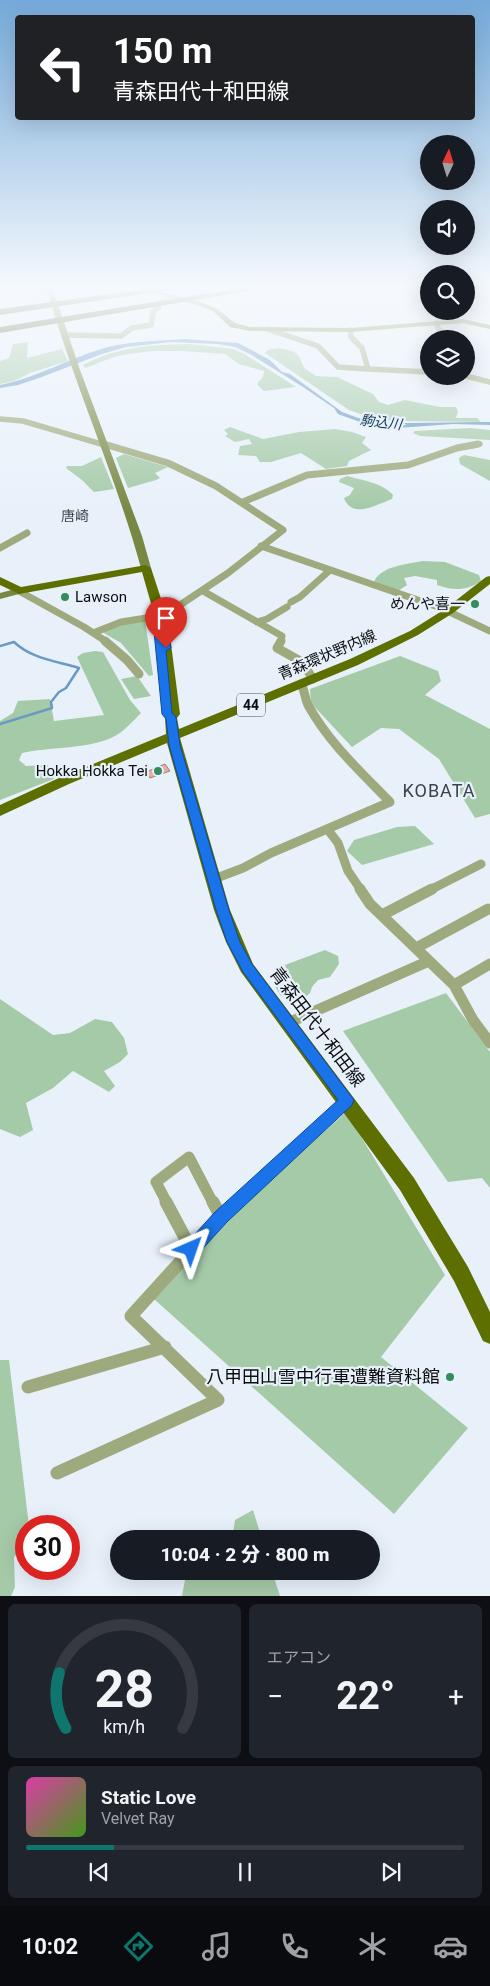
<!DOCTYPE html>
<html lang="ja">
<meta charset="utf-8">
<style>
body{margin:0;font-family:Roboto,"Noto Sans JP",sans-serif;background:#20242c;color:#f1f3f6;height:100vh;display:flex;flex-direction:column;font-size:19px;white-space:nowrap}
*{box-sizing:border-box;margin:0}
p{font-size:16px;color:#9ea1a6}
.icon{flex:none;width:28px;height:28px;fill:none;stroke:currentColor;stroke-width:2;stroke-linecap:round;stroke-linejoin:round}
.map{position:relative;height:1596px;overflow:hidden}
.details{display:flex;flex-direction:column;gap:8px;padding:8px;background:#0d0f14;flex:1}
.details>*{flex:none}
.banner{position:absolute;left:15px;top:15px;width:460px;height:105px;border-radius:5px;box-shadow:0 5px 20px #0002;background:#202124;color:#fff;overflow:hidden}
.needle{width:32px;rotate:4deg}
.controls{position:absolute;left:420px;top:135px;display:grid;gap:10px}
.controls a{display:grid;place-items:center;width:55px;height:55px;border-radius:50%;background:#171b24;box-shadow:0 5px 20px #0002;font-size:25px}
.speed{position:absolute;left:15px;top:1515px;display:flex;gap:10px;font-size:25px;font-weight:700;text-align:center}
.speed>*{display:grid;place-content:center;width:65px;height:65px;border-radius:50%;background:#171b24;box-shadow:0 5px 20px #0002;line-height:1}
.speed .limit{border:8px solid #d22;background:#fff;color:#111}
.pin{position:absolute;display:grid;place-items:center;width:42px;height:42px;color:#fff;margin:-51px -21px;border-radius:50% 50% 50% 0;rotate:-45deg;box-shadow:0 0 5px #0007}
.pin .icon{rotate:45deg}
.me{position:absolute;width:55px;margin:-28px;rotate:43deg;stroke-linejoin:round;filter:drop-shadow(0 0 4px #0008)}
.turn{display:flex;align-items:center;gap:18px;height:105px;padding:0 15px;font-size:22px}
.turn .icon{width:65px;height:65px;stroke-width:2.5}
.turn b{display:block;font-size:35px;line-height:42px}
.big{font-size:38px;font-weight:800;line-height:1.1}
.details .widget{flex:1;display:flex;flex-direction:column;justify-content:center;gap:8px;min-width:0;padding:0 18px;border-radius:8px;background:#20242c}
.details .dial{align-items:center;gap:0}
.dial svg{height:130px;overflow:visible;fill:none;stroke:#363941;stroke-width:7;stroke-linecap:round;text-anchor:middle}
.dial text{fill:#f1f3f6;stroke:none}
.song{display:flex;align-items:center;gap:15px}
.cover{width:60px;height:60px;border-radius:8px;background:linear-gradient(135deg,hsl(320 70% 55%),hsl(100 70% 35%))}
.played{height:5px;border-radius:2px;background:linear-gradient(90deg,#0f766e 20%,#363941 20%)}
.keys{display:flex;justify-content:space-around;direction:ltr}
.heat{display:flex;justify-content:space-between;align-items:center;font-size:28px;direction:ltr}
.details .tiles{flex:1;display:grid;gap:8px;grid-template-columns:1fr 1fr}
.widget:last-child{grid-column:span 2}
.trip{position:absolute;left:110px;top:1530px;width:270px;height:50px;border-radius:25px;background:#171b24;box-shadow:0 5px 20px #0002;font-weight:800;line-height:50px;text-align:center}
.tabs{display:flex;height:80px;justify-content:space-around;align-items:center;background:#090b0e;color:#9ea1a6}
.tabs .icon{width:35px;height:35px}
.tabs .current{color:#0f766e}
.tabs b{font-size:22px;color:#f1f3f6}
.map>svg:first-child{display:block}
.green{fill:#a5caa8}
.water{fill:#6a99c3}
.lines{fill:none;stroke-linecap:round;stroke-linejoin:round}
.stream-far1{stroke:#6a99c3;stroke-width:2}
.stream{stroke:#6a99c3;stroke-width:2.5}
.building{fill:#eda9a4;stroke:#938685}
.street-far4{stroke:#9eaa7d;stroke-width:5.5}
.street-far3{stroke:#9eaa7d;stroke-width:7}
.street-far2{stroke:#9eaa7d;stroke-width:9}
.street-far1{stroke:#9eaa7d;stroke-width:11}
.street{stroke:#9eaa7d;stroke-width:13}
.secondary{fill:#788843;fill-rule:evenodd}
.primary{fill:#5d6f01;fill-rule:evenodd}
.highway{fill:#4a561a;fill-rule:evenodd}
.route{fill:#1a73e8;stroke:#114b97}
.poi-dot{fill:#348b5e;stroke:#e8f1fa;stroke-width:2}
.labels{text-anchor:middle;stroke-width:4.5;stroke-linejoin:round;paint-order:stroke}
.far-water-label{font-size:14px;font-style:italic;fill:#0d3350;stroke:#e8f1fa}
.far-neighbourhood-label{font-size:14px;fill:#3b434a;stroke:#e8f1fa}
.shield{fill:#e8f1fa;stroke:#4d5257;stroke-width:1}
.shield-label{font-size:14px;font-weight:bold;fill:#0b0e11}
.poi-label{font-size:15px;fill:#0b0e11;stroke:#e8f1fa;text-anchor:end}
.street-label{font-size:15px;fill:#0b0e11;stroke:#e8f1fa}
.quarter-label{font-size:18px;letter-spacing:1px;fill:#3b434a;stroke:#e8f1fa}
.near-street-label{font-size:18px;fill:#0b0e11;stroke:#e8f1fa}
.near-poi-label{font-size:18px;fill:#0b0e11;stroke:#e8f1fa;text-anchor:end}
</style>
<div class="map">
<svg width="490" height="1596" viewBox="0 0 490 1596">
<rect width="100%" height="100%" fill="#e8f1fa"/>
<path class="green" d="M28 342 27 358 62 349 68 361 30 373 14 381 0 384V361L9 358 13 344Z
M190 344 233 349 243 353 296 387 264 391 257 384 263 377 264 371 239 364 225 354 182 351H154L128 354 114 357 85 368 83 365C120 346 149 345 190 344Z
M279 348C298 352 298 352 304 368L316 376 337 377 373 394 379 402 388 405 405 400 440 407H456L458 411 456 418H477L481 422 404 421 381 420 366 416 349 410 265 353 268 350Z
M230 427 263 439 299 432 335 429 352 432 366 437 362 443 371 450 349 461 347 466 326 469 301 453 271 462H260L256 456 238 455 240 446 252 444 249 439 235 442 225 436 228 434 224 430Z
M470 428 490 430V440L420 436 413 433 415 431Z
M124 454 168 467 155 473 160 478 156 480 128 488 116 458Z
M464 455 490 460V481L460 464 459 458Z
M101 457 114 489 94 492 82 480 66 468 67 466H82Z
M347 476C361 480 383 483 393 495L392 499C378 504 352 520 344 498L350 495 354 488 339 482 340 479Z
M423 561 445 562 479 575 481 581C466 591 454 591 437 585V580L415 576 404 578 407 585 398 591 374 582C380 566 408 564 423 561Z
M145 620 153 675 149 676 121 643 102 632 124 623Z
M95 651 103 652 130 700 141 713C132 722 123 733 111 738 86 749 49 747 22 753L19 760 26 766 48 765 54 779 0 800V721L13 713 18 701 50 699 54 721 104 715 77 657 83 653Z
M400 656 438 671 441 681 425 695 490 729V814L475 818 439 759 399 729 381 728 352 747 311 703 310 689Z
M137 676 151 696 134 699 121 679Z
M415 826 434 844 362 865 347 851 354 840 397 827Z
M325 950 338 956 339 964 330 977 318 980 312 987 310 993 303 999 292 1001 280 995 275 986 276 982 290 978 285 965Z
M446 993 490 1052V1188L482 1178 448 1182 343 1031Z
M0 999 53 1035 70 1033 95 1019 112 1022 124 1038 128 1054 120 1062 104 1071 115 1086 109 1092 73 1071 53 1088 26 1103 33 1130 20 1137 0 1129Z
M346 1112 445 1275 381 1357 468 1428 394 1514 154 1299 228 1218Z
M0 1360H9L29 1526H26V1546L14 1557 15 1587 11 1596H0Z
M253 1510 262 1539H232L235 1520Z
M203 1571H272L280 1596H182L185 1580Z"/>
<path class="water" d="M184 339 238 343 270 360 282 372 290 374 342 412C360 419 387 428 406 425L404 423H411L484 422H490V425L453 424 397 428 360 422 338 414 334 408 303 387 250 354 235 347 218 344 171 342 126 347 102 354 39 378 18 385 0 388V385C37 378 71 357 108 347 133 341 159 341 184 339Z"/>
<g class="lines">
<path class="stream-far1" d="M13 642H14"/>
<path class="stream" d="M0 646 14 642C32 659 56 661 79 668L66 688 59 692 51 702 52 708 0 724"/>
</g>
<path class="building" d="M165 764 170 771 150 778 146 772Z"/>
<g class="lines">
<path class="street-far4" d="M43 289H48
M436 323 443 337 442 339
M267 329 318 346 338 367 368 369
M350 330 351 337 362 348 368 369 429 372
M64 335 121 336 132 328 151 325 153 312 159 307 157 305
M466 376 490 382
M0 419 23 421 108 446
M471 446 480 444"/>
<path class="street-far3" d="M243 502 307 475 408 465 457 448 478 444
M261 546 441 608 490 631
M0 548 27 533
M19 591 84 627 107 642
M203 591 282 636 281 642
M291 602 300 597 329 571
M257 622 267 619 287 607
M93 633 121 622 159 616 171 611 228 573 283 530 216 486 168 463 104 444"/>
<path class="street-far2" d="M105 641 127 660 139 674
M281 641 277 648 302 662 313 679
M328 830 338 843 348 871 361 890
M214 879 243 868 271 853 390 802C360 771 329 743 308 705 305 699 305 691 301 684
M430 890 481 864"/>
<path class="street-far1" d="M360 889 370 904 454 985 473 1020 490 1043
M382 915 432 889
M416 948 488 909
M454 985 490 964
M288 1023 429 961
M167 1203 156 1182 189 1157 213 1203
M236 1203 347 1100"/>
<path class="street" d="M166 1202 191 1249
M213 1202 221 1217
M28 1387 165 1347
M57 1473 218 1400 131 1316 221 1217 238 1202"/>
<path class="secondary" d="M47 289H53L80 370 142 536 151 568 150 570 146 571 141 568C115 473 73 383 47 289Z
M138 289H149L198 301 217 309 235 323 250 327 350 328 463 319 490 325V329L463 323 350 332 250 331 230 327 213 311 194 304Z
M19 588 24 591 23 593 0 599V593Z"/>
<path class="primary" d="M146 565 151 568 168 620 180 714 177 718 179 729 350 659 410 631 445 609 486 577 490 576V584L453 613 418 635 358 665 180 738 230 910 253 964 414 1178 468 1267 490 1312V1344L483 1341 454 1281 400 1190 241 972 226 942 214 910 167 743 69 784 0 816V805L59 778 166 734 165 717 168 713 156 621 142 572 19 594 0 585V577L21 587Z"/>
<path class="highway" d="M147 289H167L163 291 0 315V309Z
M234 289H252L248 291 0 333V327Z"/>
</g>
<linearGradient id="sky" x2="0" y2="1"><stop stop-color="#75a9d9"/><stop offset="0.56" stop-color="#f5f9fd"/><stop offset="1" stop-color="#f5f9fd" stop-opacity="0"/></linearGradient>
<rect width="490" height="512" fill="url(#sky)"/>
<path class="route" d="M160 615 167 620 171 648 166 651 172 713 176 717 180 745 229 910 240 942 252 964 354 1100 352 1105 227 1222 197 1255 191 1257 186 1255 183 1249 186 1244 215 1212 338 1100 243 972 227 942 216 910 169 745 166 719 162 714 153 621 156 616Z"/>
<g class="poi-dot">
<circle cx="65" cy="597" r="5"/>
<circle cx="475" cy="604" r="5"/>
<circle cx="158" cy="771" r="5"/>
<circle cx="450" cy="1377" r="5"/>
</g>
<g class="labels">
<g class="far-water-label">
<text transform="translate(381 422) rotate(7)" y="5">駒込川</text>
</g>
<g class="far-neighbourhood-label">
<text x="75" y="521">唐崎</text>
</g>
<rect class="shield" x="237" y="693.5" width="28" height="23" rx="4"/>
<g class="shield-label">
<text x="251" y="710">44</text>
</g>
<g class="poi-label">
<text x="75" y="602" text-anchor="start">Lawson</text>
<text x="465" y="609">めんや喜一</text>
<text x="148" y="776">Hokka Hokka Tei</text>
</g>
<g class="street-label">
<text transform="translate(327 655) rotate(-23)" y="5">青森環状野内線</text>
</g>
<g class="quarter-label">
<text x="439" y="797">KOBATA</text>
</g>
<g class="near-street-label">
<text transform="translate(317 1027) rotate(53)" y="6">青森田代十和田線</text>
</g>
<g class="near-poi-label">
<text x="440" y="1383">八甲田山雪中行軍遭難資料館</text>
</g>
</g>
</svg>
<div class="controls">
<a><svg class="needle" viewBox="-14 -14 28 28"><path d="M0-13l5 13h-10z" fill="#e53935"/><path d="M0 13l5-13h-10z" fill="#9ea1a6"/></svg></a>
<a><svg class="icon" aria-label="sound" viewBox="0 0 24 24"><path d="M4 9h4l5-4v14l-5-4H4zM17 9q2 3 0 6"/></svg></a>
<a><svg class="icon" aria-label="search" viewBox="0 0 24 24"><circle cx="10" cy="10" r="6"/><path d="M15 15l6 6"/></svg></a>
<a><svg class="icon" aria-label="layers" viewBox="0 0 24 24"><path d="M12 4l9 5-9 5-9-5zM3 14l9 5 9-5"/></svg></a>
</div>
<div class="speed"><div class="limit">30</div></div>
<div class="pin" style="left:166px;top:648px;background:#d93025"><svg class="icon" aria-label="arrive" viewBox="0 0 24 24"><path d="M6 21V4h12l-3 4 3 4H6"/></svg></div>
<svg class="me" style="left:191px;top:1249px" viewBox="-20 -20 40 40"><path d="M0-17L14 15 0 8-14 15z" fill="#1a73e8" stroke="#fff" stroke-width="4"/></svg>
<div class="trip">10:04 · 2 分 · 800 m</div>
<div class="banner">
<div class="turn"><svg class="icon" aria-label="left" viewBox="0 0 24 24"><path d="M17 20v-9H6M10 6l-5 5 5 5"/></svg><div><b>150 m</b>青森田代十和田線</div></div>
</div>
</div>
<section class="details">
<div class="tiles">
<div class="widget dial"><svg viewBox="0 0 100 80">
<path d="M14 69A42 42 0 1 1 86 69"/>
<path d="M14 69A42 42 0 0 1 10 35" stroke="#0f766e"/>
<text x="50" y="56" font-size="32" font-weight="700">28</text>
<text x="50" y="72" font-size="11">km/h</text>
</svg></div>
<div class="widget"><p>エアコン</p>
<div class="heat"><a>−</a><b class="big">22°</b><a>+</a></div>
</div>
<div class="widget">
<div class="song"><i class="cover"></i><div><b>Static Love</b><p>Velvet Ray</p></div></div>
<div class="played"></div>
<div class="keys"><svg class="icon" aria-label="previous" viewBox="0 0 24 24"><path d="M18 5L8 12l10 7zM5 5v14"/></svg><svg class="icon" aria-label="pause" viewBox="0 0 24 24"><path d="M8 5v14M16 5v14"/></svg><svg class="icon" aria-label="next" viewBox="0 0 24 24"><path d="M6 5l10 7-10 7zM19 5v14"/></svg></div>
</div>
</div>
</section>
<nav class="tabs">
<b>10:02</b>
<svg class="icon current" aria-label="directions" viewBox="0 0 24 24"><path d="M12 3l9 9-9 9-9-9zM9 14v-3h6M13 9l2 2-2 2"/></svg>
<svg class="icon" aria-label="music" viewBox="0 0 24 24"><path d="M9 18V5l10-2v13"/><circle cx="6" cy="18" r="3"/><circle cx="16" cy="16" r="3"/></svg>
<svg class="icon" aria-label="phone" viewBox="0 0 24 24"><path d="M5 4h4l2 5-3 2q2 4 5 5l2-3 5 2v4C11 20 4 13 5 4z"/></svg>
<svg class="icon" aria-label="climate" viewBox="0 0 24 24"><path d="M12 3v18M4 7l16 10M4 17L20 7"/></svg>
<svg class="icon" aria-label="car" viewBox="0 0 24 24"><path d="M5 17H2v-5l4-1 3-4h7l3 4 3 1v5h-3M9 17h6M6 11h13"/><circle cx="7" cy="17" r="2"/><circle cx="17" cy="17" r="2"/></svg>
</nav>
